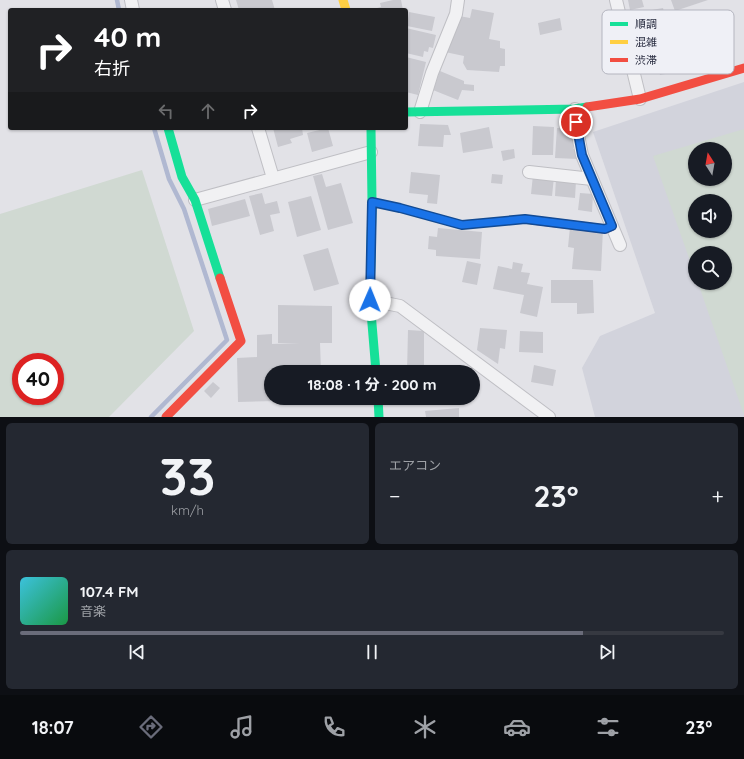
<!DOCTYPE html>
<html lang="ja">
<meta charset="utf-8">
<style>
body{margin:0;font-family:Quicksand,"Noto Sans JP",sans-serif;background:#242831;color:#f1f3f6;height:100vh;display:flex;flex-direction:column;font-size:15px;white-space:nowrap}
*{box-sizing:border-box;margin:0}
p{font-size:13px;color:#9ea1a6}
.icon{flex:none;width:22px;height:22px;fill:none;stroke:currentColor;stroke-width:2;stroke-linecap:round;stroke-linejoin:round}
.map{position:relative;height:417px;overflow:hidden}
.drawer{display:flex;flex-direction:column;gap:6px;padding:6px;background:#0d0f14;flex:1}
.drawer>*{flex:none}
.guide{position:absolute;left:8px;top:8px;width:400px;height:122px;border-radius:4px;box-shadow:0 1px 3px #0004;background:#202124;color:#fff;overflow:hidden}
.needle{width:26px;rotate:349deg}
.fabs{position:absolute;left:688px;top:142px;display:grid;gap:8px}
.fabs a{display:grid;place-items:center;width:44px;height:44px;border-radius:50%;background:#171b24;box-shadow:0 1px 3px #0004;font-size:20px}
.speed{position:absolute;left:12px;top:353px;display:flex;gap:8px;font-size:20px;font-weight:700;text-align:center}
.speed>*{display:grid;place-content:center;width:52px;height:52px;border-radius:50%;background:#171b24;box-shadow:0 1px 3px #0004;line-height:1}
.speed .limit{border:6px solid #d22;background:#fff;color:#111}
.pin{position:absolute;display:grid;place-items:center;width:34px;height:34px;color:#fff;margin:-17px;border:2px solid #fff;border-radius:50%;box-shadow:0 1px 4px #0007}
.me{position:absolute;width:44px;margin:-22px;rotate:1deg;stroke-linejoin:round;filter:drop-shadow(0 0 3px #0008)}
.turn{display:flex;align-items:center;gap:14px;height:84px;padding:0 20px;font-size:18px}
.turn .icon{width:52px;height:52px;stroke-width:2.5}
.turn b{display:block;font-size:28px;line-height:34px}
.lanes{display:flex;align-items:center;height:38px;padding:0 20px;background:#0003;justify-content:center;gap:20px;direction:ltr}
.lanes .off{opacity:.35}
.big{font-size:30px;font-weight:700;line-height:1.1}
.drawer .card{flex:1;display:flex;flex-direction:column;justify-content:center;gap:6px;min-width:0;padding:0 14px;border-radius:6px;background:#242831}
.drawer .dial{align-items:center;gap:0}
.dial b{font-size:52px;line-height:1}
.song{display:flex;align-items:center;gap:12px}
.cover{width:48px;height:48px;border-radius:6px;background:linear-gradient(135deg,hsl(190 70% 55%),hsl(140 70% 35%))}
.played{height:4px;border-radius:2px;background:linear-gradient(90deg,#6a6c7a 80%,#363941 80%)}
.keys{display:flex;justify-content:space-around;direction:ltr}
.heat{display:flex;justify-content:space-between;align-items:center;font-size:22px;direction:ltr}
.drawer .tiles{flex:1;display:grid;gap:6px;grid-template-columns:1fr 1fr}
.card:last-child{grid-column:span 2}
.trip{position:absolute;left:264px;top:365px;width:216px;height:40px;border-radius:20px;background:#171b24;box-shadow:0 1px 3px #0004;font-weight:700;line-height:40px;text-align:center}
.tab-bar{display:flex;height:64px;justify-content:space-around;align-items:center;background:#090b0e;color:#9ea1a6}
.tab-bar .icon{width:28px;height:28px}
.tab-bar .selected{color:#6a6c7a}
.tab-bar b{font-size:18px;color:#f1f3f6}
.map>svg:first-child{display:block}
.built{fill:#d2d3dc;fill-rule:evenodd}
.green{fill:#d0d9d2;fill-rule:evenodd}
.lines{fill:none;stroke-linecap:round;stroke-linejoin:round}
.stream{stroke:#b0b8d1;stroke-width:4.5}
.building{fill:#c9c9cf}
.street-casing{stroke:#bfbfc4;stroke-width:14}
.street{stroke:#f1f1f3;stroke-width:12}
.fast{stroke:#16e098;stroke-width:9}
.slow{stroke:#ffcf43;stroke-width:9}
.jam{stroke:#f24e42;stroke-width:9}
.route-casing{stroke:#114b97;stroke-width:10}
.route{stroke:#1a73e8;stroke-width:7}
.key{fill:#eff0f6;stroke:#b4b5bf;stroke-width:1}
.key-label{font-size:11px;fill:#292c40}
</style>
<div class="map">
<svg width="744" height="417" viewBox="0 0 744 417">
<rect width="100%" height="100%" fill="#e2e2e7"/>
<path class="built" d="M744 82V417H595L582 368 600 336 655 313 593 132ZM695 149H725V179H695ZM695 201H725V231H695ZM695 253H725V283H695Z"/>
<path class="green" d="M744 129V415L698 283H725V253H695V275L653 156ZM695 149H725V179H695ZM695 201H725V231H695Z
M142 170 194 331 109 417H0V214ZM21 362H55V396H21Z"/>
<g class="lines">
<path class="stream" d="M117 0 119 10
M151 417 227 340 184 209 169 179 154 128"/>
</g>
<path class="building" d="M236 0H272L275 10H239Z
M393 0H401L403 10H369L381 7 380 3Z
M628 0H642L644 7 630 10Z
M671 0H708L675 11Z
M663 8 672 44 656 49 654 42 640 45 633 16 645 13V16L653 14 652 10Z
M472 9 494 13 489 39 500 41V48L505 49V66H500L499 72 467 70 463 63 464 56 445 52 459 16 470 18Z
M409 12 435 17 432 31 407 26Z
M560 18 562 30 540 35 538 23Z
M406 28 436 35 433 48 429 47 428 52 424 51 423 57 406 53Z
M406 57 426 62 418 95 406 92Z
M673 58 675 72 660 75 657 61Z
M440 71 464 81V84L474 85V91L462 90 458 100 433 90Z
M420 124 448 125 451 135H444L443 147 418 146Z
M533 126 554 127 553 155H532Z
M489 127 493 148 463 153 460 133Z
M273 128H302L303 135 290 139 292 143 278 147Z
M328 128 333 146 312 152 307 133Z
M557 128 574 129 573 149H578V159L555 158Z
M514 149 515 158 503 161 501 151Z
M411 172 440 175 437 204 427 203 428 195 409 193Z
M322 174 326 187 341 183 353 223 328 230 313 176Z
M492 174 503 175 502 184 491 183Z
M533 175 554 177 552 196 531 194Z
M556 178 576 181 575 198 555 196Z
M262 193 265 204 277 201 280 213 270 215 274 231 260 235 249 196Z
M580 193 593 194 592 212 578 210Z
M311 196 321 230 297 237 288 202Z
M245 199 250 216 212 226 208 209Z
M570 227 603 229 601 271 572 269 574 248 568 247Z
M438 228 482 232 480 259 436 256V250L428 249 429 236 437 237Z
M328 248 339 284 314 291 303 255Z
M467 261 481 264 477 285 462 282Z
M513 262 523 264 521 272 530 273 527 284 543 287 537 317 520 313 524 295 493 289 498 266 512 269Z
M551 280H593L594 313 577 314V303H551Z
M278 305 332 306V343H320L321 372H271V398H322V400L238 402 237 358 257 357V335L272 334V344L300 343H278Z
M480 328 507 330 505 349 500 348 498 364 477 350Z
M408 330 424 331V372H407Z
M520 331 543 332V353L519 352Z
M534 365 556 370 553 386 531 382Z
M434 367 458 368V372H434Z
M213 382 220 388 211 398 204 391Z
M459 408V417H426L425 411Z"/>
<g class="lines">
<defs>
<path id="street" d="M131 0 133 10
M222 0 225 10
M616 0 640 99
M575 109 578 135 582 155 620 245
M420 112 432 73 456 14 458 0
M258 128 273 178
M529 172 592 179
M195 200 371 152
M370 300 400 306 549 417"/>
</defs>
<use href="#street" class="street-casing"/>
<use href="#street" class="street"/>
<path class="fast" d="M406 112 575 109 587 107
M168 128 182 177 195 200 220 278
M371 128 372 202 370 300 376 372
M378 398 379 417"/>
<path class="slow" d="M343 0 346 10
M372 202 400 208 462 225 525 219 532 220"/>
<path class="jam" d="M587 107 640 99 744 68
M532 220 605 229 612 226
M166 417 241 341 220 278"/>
</g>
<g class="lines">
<defs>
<path id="route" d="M370 300 372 202 400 208 462 225 525 219 605 229 612 226 582 155 576 122"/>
</defs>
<use href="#route" class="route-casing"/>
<use href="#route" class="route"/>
</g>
<rect x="602" y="10" width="132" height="64" rx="6" class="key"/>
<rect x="610" y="22" width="18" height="4" fill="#16e098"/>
<rect x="610" y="40" width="18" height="4" fill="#ffcf43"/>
<rect x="610" y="58" width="18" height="4" fill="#f24e42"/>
<g class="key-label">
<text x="635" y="28">順調</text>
<text x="635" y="46">混雑</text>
<text x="635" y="64">渋滞</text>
</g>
</svg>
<div class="fabs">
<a><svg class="needle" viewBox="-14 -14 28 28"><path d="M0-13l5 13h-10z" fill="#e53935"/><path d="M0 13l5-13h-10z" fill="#9ea1a6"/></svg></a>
<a><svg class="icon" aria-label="sound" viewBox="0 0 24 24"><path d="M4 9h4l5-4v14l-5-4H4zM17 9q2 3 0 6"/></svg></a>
<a><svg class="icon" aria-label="search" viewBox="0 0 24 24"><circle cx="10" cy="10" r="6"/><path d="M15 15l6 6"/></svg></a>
</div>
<div class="speed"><div class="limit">40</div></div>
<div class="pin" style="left:576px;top:122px;background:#d93025"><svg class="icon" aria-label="arrive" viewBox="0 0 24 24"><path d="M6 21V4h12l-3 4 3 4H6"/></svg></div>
<svg class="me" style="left:370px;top:300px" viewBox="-20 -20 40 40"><circle r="19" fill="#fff"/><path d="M0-13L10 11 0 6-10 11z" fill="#1a73e8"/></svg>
<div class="trip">18:08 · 1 分 · 200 m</div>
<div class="guide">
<div class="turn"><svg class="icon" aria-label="right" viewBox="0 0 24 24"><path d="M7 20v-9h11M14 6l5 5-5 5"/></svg><div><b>40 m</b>右折</div></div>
<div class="lanes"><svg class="icon off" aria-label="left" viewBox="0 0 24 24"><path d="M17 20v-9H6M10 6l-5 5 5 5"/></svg><svg class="icon off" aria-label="ahead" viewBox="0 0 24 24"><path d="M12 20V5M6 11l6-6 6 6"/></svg><svg class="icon" aria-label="right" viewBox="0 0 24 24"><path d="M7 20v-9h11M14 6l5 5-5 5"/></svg></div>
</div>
</div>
<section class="drawer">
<div class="tiles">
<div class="card dial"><b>33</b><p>km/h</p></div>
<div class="card"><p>エアコン</p>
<div class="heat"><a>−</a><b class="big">23°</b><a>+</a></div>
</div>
<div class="card">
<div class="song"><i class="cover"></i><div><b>107.4 FM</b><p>音楽</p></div></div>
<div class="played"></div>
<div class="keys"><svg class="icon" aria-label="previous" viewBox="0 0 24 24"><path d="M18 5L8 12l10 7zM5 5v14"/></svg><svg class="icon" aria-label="pause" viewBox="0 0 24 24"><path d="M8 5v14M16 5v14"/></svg><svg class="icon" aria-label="next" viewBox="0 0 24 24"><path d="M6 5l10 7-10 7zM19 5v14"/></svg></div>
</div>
</div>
</section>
<nav class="tab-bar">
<b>18:07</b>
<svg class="icon selected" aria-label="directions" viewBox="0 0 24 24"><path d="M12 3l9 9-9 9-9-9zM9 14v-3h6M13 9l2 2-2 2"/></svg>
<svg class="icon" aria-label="music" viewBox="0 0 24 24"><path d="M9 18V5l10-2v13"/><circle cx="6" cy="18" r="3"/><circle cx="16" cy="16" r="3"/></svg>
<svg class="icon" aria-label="phone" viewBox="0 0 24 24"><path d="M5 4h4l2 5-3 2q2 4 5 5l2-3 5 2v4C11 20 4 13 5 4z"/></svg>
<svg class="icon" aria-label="climate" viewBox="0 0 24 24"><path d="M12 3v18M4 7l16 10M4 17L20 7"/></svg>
<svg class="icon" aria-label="car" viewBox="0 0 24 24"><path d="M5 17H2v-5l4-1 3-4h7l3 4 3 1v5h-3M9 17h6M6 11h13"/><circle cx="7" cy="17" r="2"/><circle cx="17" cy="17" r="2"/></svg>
<svg class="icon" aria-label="filters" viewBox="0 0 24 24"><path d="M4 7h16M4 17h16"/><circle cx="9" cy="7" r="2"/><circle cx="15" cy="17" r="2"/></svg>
<b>23°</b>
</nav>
